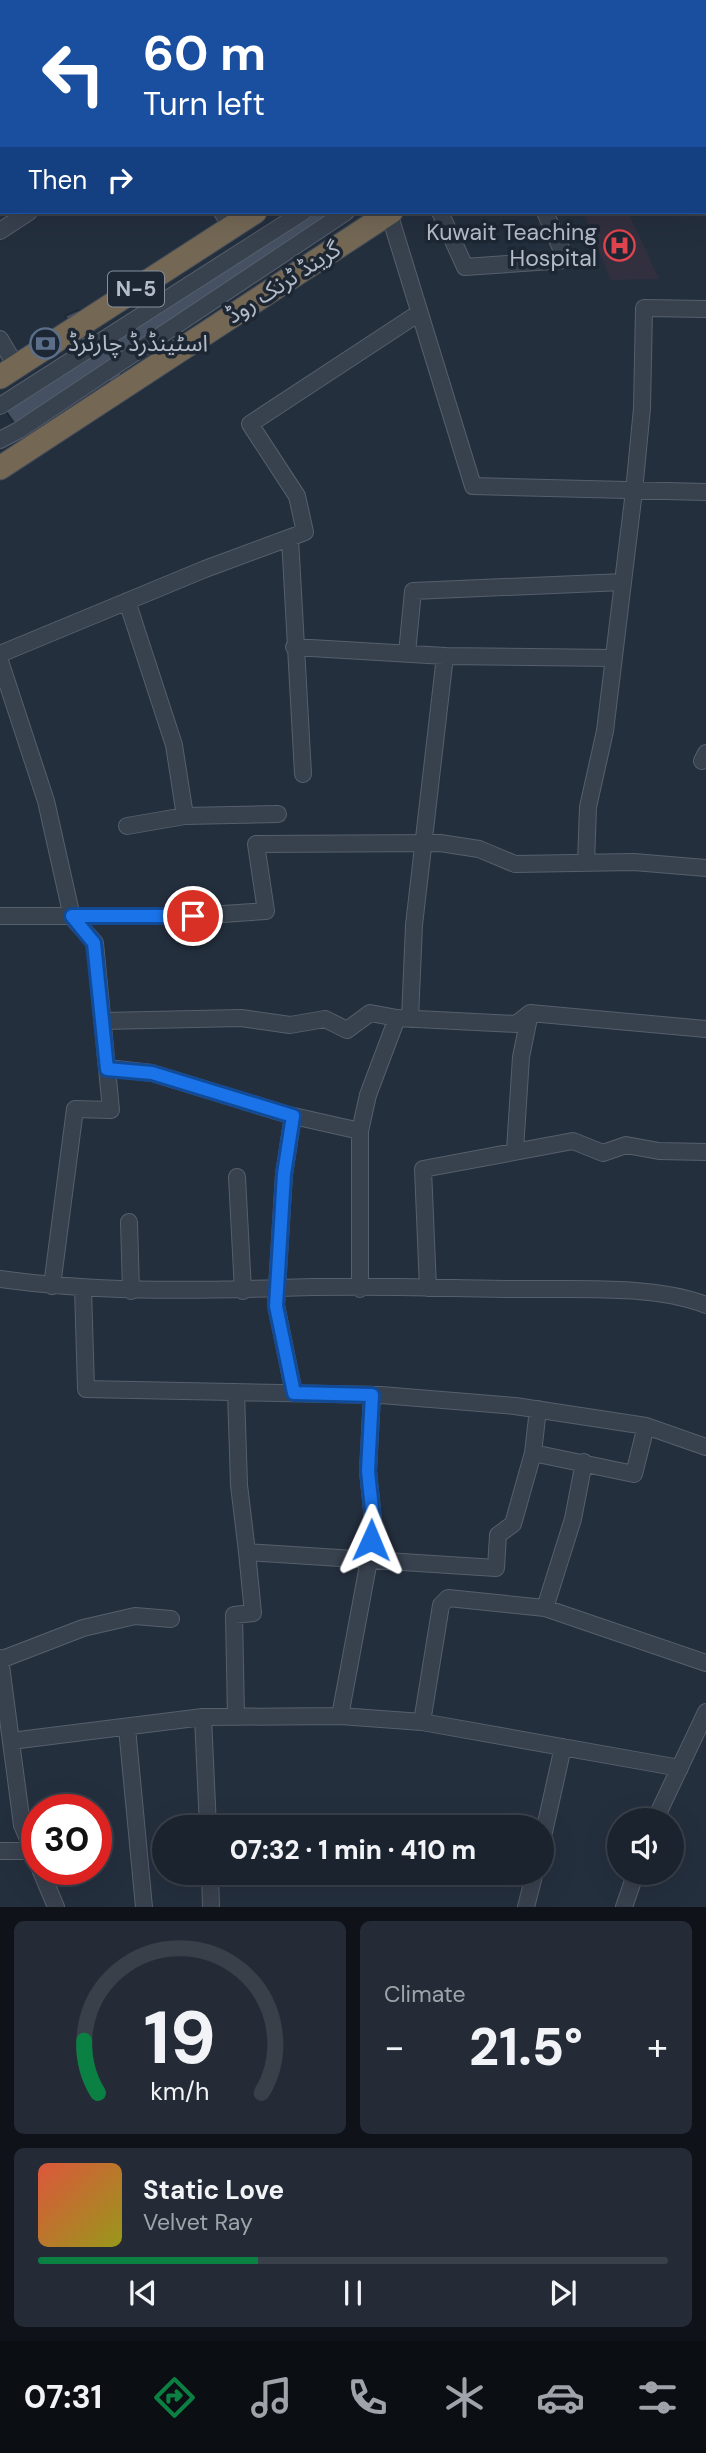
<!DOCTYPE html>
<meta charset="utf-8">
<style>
body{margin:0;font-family:"DM Sans","Noto Sans Arabic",sans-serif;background:#242b36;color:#f1f3f6;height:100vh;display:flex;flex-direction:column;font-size:26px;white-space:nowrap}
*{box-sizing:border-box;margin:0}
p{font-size:23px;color:#a0a4aa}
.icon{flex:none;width:38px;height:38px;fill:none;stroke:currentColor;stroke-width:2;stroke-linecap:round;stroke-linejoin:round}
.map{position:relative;height:1907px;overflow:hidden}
.details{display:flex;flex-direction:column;gap:14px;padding:14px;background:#0f1319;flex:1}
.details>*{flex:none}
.banner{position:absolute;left:0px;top:0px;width:707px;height:214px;box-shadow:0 7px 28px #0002,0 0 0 2px #39404a;background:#1a4fa0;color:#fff;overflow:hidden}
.fabs{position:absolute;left:607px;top:1808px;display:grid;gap:14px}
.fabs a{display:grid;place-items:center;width:77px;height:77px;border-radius:50%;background:#1b232e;box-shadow:0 7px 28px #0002,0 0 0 2px #39404a;font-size:35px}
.speed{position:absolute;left:21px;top:1794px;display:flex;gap:14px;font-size:35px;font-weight:700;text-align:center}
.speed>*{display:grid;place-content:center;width:91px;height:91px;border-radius:50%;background:#1b232e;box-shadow:0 7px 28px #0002,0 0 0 2px #39404a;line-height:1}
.speed .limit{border:10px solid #d22;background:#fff;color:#111}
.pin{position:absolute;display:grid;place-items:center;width:60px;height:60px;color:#fff;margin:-30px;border:4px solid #fff;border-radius:50%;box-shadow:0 2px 7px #0007}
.me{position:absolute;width:77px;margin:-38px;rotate:1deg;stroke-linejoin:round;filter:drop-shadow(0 0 5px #0008)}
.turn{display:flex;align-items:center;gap:24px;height:147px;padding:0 28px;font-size:32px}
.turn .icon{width:91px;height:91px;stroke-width:2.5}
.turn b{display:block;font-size:49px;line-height:60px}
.then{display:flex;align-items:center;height:66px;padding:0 28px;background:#0003;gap:14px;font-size:26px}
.big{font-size:52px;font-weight:800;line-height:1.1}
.details .tile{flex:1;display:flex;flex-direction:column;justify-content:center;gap:10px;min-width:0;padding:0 24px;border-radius:10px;background:#242b36}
.details .dial{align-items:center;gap:0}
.dial svg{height:182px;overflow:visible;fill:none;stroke:#39404a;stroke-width:7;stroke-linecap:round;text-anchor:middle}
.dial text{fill:#f1f3f6;stroke:none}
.song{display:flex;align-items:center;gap:21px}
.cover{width:84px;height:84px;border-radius:10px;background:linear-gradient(135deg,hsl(10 70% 55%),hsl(60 70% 35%))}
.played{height:7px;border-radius:4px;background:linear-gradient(90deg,#0b8043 35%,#39404a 35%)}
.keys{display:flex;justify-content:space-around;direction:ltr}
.heat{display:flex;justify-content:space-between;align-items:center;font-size:38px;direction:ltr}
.details .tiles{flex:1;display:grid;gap:14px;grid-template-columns:1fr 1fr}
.tile:last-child{grid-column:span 2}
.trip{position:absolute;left:152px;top:1815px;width:402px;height:70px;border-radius:35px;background:#1b232e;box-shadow:0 7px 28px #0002,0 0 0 2px #39404a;font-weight:800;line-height:70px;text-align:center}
.dock{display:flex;height:112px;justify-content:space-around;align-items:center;background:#0b0e12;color:#a0a4aa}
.dock .icon{width:49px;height:49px}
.dock .selected{color:#0b8043}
.dock b{font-size:32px;color:#f1f3f6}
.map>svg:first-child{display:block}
.medical{fill:#32303f}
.building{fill:#455162;stroke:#1f2835;stroke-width:2}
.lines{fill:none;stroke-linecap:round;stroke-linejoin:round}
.minor-casing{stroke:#565f6c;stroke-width:18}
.highway-casing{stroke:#434c59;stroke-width:25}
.minor{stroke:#38414e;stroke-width:16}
.highway{stroke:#746855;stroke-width:23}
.route-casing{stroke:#114b97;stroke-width:18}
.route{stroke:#1a73e8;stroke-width:12}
.labels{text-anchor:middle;stroke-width:7;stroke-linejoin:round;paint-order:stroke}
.shield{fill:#1d2633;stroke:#878f9c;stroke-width:2}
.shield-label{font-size:21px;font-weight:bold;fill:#b4bcc9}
.poi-label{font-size:23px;fill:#b4bcc9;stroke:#1d2633;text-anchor:end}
.street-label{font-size:23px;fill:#b4bcc9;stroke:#1d2633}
</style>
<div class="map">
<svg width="706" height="1907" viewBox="0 0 706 1907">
<rect width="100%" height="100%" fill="#242f3e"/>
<path class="medical" d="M583 212H628L659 279 611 280Z"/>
<path class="building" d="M308 212H343L113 362 134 393 122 401 102 370 17 427 5 410 90 354 65 316 78 310 103 347Z"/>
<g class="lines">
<defs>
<path id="minor" d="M479 0V2
M129 2 132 0
M651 2 654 0
M0 89 2 88
M222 212 232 227
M440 212 465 267 566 260 545 212
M389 213 473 486 706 492
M0 231 29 212
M0 339 16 366
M0 406 303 212
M0 440 19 430 346 212
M290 538 303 774
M127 601 174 745 185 816
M294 647 445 656 614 658
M407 653 413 591 623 582
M0 654 205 569 305 532 297 496 250 424 419 313
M0 661 46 801 72 917 95 943 111 1110 75 1109 52 1286
M702 761 706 753
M127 826 185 816 278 814
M586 863 588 807 605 731 634 491 642 408 644 308 706 309
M0 916H193L266 911 256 844 440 843 479 849 515 864 634 862 706 868
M410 1019 414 925 445 656
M103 1021 241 1018 290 1025 325 1019 347 1030 370 1013 397 1018
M107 1068 152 1073 289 1115 360 1131
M293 1116 284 1174 276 1305 294 1393
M515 1150 521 1057 530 1013
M237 1177 243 1291
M129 1222 131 1291
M0 1279C93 1292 186 1291 280 1288 357 1285 435 1288 512 1289 570 1290 654 1284 706 1305
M428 1288 423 1169 573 1141 603 1153 626 1145 659 1151 706 1152
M83 1289 86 1389 381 1395 515 1406 646 1426 706 1447
M360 1289V1131L368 1095 397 1018 516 1024 530 1013 706 1029
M236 1392 239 1485 247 1552
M538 1409 533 1453 634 1474 646 1426
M545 1608 573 1519 584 1462
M0 1658 22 1825 37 1860
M0 1660 83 1628 135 1616 171 1619
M340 1716 369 1560 373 1520 368 1471 372 1395
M203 1717 208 1827
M236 1717 234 1615 253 1613 247 1552 496 1568 498 1535 513 1524 533 1453
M422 1722 441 1605 448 1598 545 1608 706 1663
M127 1728 144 1907
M11 1741 203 1717 340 1716 422 1722 680 1768
M655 1820 706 1712
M542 1841 563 1747
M0 1851H33
M40 1869 56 1907
M210 1872 211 1907
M526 1907 535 1872
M624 1907 636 1872"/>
<path id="highway" d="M575 2 578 0
M705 8H706
M0 377 255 212
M0 468 391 212"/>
</defs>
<use href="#minor" class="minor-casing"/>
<use href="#highway" class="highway-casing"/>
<use href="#minor" class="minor"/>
<use href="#highway" class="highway"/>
</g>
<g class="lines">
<defs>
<path id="route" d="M193 916H72L94 943 107 1069 152 1073 293 1116 284 1174 276 1306 294 1393 372 1395 368 1471 373 1520 371 1540"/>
</defs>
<use href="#route" class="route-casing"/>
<use href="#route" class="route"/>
</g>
<defs>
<symbol id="hospital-ring" viewBox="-11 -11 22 22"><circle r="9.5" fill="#1d2633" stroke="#e0444e" stroke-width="1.5"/><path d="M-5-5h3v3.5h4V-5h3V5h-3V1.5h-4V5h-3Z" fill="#e0444e"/></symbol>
<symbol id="bank-ring" viewBox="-11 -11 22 22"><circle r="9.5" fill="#1d2633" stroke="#5c6f8a" stroke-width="1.5"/><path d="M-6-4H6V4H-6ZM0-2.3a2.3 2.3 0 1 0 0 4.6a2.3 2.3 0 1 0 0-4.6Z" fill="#5c6f8a"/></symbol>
</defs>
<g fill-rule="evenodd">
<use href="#hospital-ring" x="602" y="228" width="35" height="35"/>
<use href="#bank-ring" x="28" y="326" width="35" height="35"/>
</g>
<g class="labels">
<rect class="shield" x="108" y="271.5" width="56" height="35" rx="5"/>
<g class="shield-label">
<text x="136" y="296">N-5</text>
</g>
<g class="poi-label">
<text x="597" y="240">Kuwait Teaching<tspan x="597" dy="26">Hospital</tspan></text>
<text x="68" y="351" text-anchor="start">اسٹینڈرڈ چارٹرڈ</text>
</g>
<g class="street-label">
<text transform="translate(283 282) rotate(-33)" y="8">گرینڈ ٹرنک روڈ</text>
</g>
</g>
</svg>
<div class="fabs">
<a><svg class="icon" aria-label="sound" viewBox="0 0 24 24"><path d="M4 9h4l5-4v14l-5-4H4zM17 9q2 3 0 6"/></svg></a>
</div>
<div class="speed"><div class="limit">30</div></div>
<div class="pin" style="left:193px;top:916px;background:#d93025"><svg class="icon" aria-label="arrive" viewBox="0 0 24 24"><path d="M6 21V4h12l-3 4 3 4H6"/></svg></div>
<svg class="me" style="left:371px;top:1540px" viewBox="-20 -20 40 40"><path d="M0-17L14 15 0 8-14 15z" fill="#1a73e8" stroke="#fff" stroke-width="4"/></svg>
<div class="trip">07:32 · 1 min · 410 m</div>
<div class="banner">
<div class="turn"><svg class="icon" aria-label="left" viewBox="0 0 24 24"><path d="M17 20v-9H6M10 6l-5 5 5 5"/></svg><div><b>60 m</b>Turn left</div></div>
<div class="then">Then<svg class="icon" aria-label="right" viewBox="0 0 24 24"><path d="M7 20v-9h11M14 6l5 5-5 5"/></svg></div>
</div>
</div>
<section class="details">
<div class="tiles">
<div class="tile dial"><svg viewBox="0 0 100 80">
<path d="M14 69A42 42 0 1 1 86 69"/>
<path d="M14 69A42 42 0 0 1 8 46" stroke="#0b8043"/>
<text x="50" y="56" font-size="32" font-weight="700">19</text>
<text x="50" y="72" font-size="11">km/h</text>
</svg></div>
<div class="tile"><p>Climate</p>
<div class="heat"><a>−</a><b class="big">21.5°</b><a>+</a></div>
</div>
<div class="tile">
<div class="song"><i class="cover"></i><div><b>Static Love</b><p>Velvet Ray</p></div></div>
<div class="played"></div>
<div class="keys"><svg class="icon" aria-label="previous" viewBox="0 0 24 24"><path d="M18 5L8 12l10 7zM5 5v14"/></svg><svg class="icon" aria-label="pause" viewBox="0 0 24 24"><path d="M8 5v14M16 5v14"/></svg><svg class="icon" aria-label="next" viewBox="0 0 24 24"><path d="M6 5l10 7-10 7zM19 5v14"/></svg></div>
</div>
</div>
</section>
<nav class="dock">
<b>07:31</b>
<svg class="icon selected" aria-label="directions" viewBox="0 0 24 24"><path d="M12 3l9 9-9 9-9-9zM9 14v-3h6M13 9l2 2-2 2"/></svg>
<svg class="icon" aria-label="music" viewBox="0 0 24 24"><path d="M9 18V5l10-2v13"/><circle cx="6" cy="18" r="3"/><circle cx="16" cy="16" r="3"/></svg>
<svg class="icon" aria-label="phone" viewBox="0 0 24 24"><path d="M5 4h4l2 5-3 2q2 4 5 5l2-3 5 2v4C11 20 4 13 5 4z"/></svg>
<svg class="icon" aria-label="climate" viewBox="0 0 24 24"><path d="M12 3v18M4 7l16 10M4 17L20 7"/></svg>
<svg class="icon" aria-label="car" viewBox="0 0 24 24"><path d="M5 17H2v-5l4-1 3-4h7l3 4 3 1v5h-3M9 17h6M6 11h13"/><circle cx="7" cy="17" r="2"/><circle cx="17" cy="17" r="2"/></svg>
<svg class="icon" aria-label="filters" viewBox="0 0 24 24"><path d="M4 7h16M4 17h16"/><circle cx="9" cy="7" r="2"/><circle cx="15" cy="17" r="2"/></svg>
</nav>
